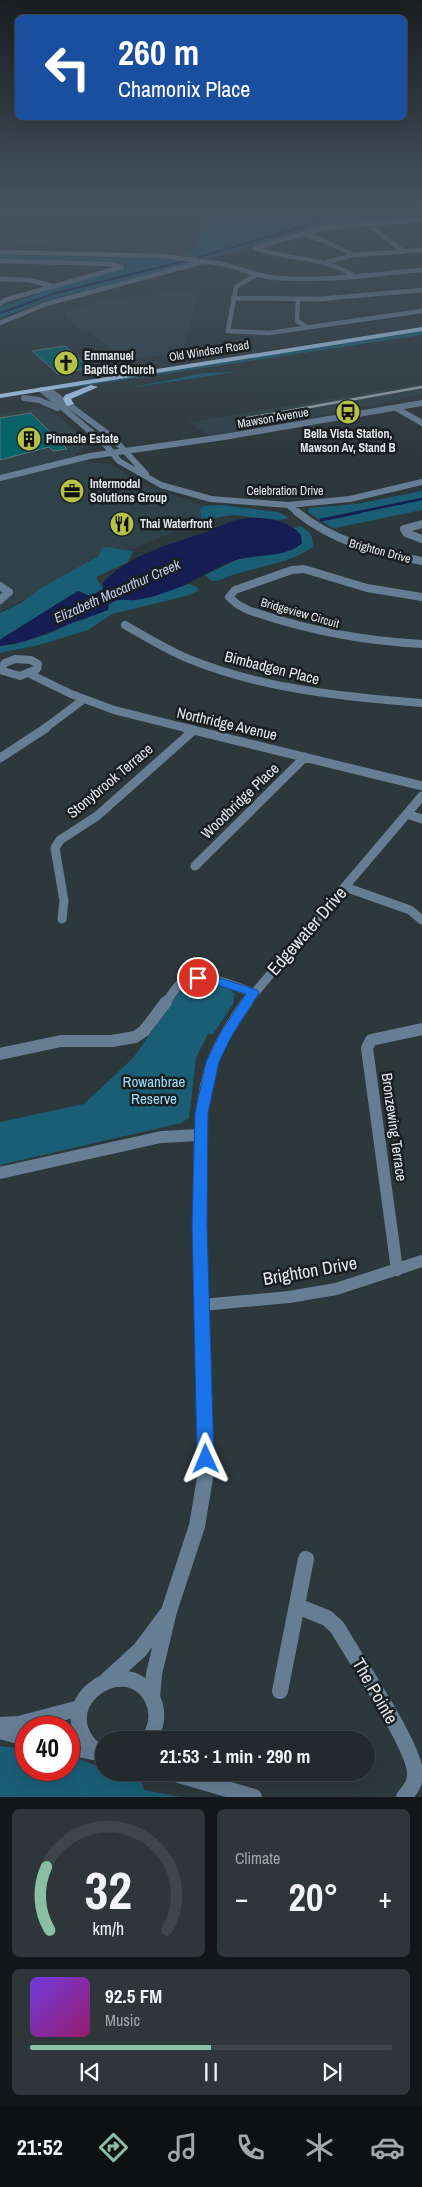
<!DOCTYPE html>
<meta charset="utf-8">
<style>
body{margin:0;font-family:"Archivo Narrow",sans-serif;background:#2e3639;color:#f1f3f6;height:100vh;display:flex;flex-direction:column;font-size:19px;white-space:nowrap}
*{box-sizing:border-box;margin:0}
p{font-size:16px;color:#a2a7aa}
.icon{flex:none;width:28px;height:28px;fill:none;stroke:currentColor;stroke-width:2;stroke-linecap:round;stroke-linejoin:round}
.map{position:relative;height:1797px;overflow:hidden}
.panel{display:flex;flex-direction:column;gap:12px;padding:12px;background:#131719;flex:1}
.panel>*{flex:none}
.top-card{position:absolute;left:15px;top:15px;width:392px;height:105px;border-radius:8px;box-shadow:0 5px 20px #0002,0 0 0 1px #3f4649;background:#1a4fa0;color:#fff;overflow:hidden}
.speed{position:absolute;left:15px;top:1716px;display:flex;gap:10px;font-size:25px;font-weight:700;text-align:center}
.speed>*{display:grid;place-content:center;width:65px;height:65px;border-radius:50%;background:#222a2d;box-shadow:0 5px 20px #0002,0 0 0 1px #3f4649;line-height:1}
.speed .limit{border:8px solid #d22;background:#fff;color:#111}
.pin{position:absolute;display:grid;place-items:center;width:42px;height:42px;color:#fff;margin:-21px;border:2px solid #fff;border-radius:50%;box-shadow:0 1px 5px #0007}
.me{position:absolute;width:55px;margin:-28px;rotate:359deg;stroke-linejoin:round;filter:drop-shadow(0 0 4px #0008)}
.turn{display:flex;align-items:center;gap:18px;height:105px;padding:0 20px;font-size:22px}
.turn .icon{width:65px;height:65px;stroke-width:2.5}
.turn b{display:block;font-size:35px;line-height:42px}
.big{font-size:38px;font-weight:700;line-height:1.1}
.panel .widget{flex:1;display:flex;flex-direction:column;justify-content:center;gap:8px;min-width:0;padding:0 18px;border-radius:8px;background:#2e3639}
.panel .dial{align-items:center;gap:0}
.dial svg{height:130px;overflow:visible;fill:none;stroke:#3f4649;stroke-width:7;stroke-linecap:round;text-anchor:middle}
.dial text{fill:#f1f3f6;stroke:none}
.song{display:flex;align-items:center;gap:15px}
.cover{width:60px;height:60px;border-radius:8px;background:linear-gradient(135deg,hsl(260 70% 55%),hsl(320 70% 35%))}
.played{height:5px;border-radius:2px;background:linear-gradient(90deg,#8abfa5 50%,#3f4649 50%)}
.keys{display:flex;justify-content:space-around;direction:ltr}
.heat{display:flex;justify-content:space-between;align-items:center;font-size:28px;direction:ltr}
.panel .tiles{flex:1;display:grid;gap:12px;grid-template-columns:1fr 1fr}
.widget:last-child{grid-column:span 2}
.trip{position:absolute;left:95px;top:1731px;width:280px;height:50px;border-radius:25px;background:#222a2d;box-shadow:0 5px 20px #0002,0 0 0 1px #3f4649;font-weight:700;line-height:50px;text-align:center}
.tabs{display:flex;height:80px;justify-content:space-around;align-items:center;background:#0e1112;color:#a2a7aa}
.tabs .icon{width:35px;height:35px}
.tabs .active{color:#8abfa5}
.tabs b{font-size:22px;color:#f1f3f6}
.map>svg:first-child{display:block}
.built{fill:#304249}
.green{fill:#1a5e76}
.water{fill:#161d53}
.lines{fill:none;stroke-linecap:round;stroke-linejoin:round}
.stream-far2{stroke:#161d53;stroke-width:2}
.stream-far1{stroke:#161d53;stroke-width:2.5}
.stream{stroke:#161d53;stroke-width:3}
.building{fill:#00646c;stroke:#677476}
.minor-far5{stroke:#677d94;stroke-width:4.5}
.minor-far4{stroke:#677d94;stroke-width:6}
.minor-far3{stroke:#677d94;stroke-width:8}
.minor-far2{stroke:#677d94;stroke-width:9}
.minor-far1{stroke:#677d94;stroke-width:12}
.minor{stroke:#677d94;stroke-width:16}
.tertiary-far5{stroke:#677d94;stroke-width:4.5}
.tertiary-far4{stroke:#677d94;stroke-width:6}
.tertiary-far3{stroke:#677d94;stroke-width:8}
.tertiary-far2{stroke:#677d94;stroke-width:9}
.tertiary-far1{stroke:#677d94;stroke-width:12}
.tertiary{stroke:#677d94;stroke-width:16}
.trunk{fill:#aed0f3;fill-rule:evenodd}
.rail{stroke:#9ba4a7;stroke-width:2.5}
.route{fill:#1a73e8;stroke:#114b97}
.labels{text-anchor:middle;stroke-width:5;stroke-linejoin:round;paint-order:stroke}
.far-street-label{font-size:12px;fill:#e2e9ec;stroke:#191e20}
.far-poi-label{font-size:12px;font-weight:bold;fill:#e2e9ec;stroke:#191e20;text-anchor:start}
.far-water-label{font-size:14px;font-style:italic;fill:#c0cbee;stroke:#191e20}
.street-label{font-size:15px;fill:#e2e9ec;stroke:#191e20}
.park-label{font-size:15px;fill:#9cdefa;stroke:#191e20}
.near-street-label{font-size:18px;fill:#e2e9ec;stroke:#191e20}
</style>
<div class="map">
<svg width="422" height="1797" viewBox="0 0 422 1797">
<rect width="100%" height="100%" fill="#2d383c"/>
<path class="built" d="M9 210H207L194 251 182 255 74 252 60 247 24 245 0 249V223Z
M199 290 181 357 152 356 126 361 88 331 82 332 66 317 65 312 99 301Z
M422 384V394L399 398 400 400 210 437 189 422Z
M47 407 85 439V448L75 454 85 462 111 464 146 486 224 512 117 555 0 611V414Z"/>
<path class="green" d="M207 210H422V219L313 229 207 259 182 255 194 251Z
M0 255 174 259 191 263 45 301 0 318V307L57 287 123 269 129 265 119 262 0 259Z
M422 331V335L58 390 68 387Z
M236 372 129 388 204 373Z
M422 491V510L335 528 331 527 308 512 309 508 357 504Z
M221 505 278 512 289 518 279 520 233 515 202 520 200 509 205 506Z
M301 526C310 532 313 535 313 547 289 563 262 566 235 574 226 577 221 581 212 581L205 575 239 559 278 553 298 531 293 528Z
M106 547 133 551 128 562 96 577 103 589 90 596 78 591 0 640V613L21 603 41 588 99 556 101 549Z
M189 584 197 587 198 591 186 596 112 614 88 630 39 645 0 653V646L16 644 51 633 68 624 86 619 119 598 135 600Z
M207 982 229 988 235 994 233 1004 213 1034H208L196 1058 189 1118 181 1123 0 1165V1122L84 1104 134 1057 182 988 187 984Z
M0 1746 26 1749V1770H69V1756H72L104 1769V1772L139 1773 144 1790 181 1797H0Z"/>
<path class="water" d="M249 518C270 518 287 520 301 535L302 543C287 558 258 554 239 559 215 566 196 582 172 590 161 594 147 599 135 600 123 601 121 597 109 604L108 610C94 616 80 619 67 625 45 634 25 643 0 646V640L4 637 78 591 90 596 103 590V583C127 555 172 544 206 532 223 526 230 519 249 518Z"/>
<g class="lines">
<path class="stream-far2" d="M199 257 309 225 334 210
M0 313 56 293 185 261"/>
<path class="stream-far1" d="M354 513 422 499"/>
<path class="stream" d="M321 520 360 512"/>
</g>
<path class="building" d="M65 346 74 354 90 368 58 374 32 351Z
M31 413 67 449 53 451 49 447 0 460V418Z"/>
<g class="lines">
<path class="minor-far5" d="M366 223 403 251
M303 234 325 241 354 255
M255 248 322 228 422 220
M255 248C287 260 322 256 352 275
M0 261 111 264 122 267 5 300 0 304
M327 262 354 255 422 250
M256 275 236 287 228 331 269 333 422 311
M0 279 29 280 52 286
M233 298 320 299 422 290
M298 300 297 321 307 327
M0 323 46 304 199 263"/>
<path class="minor-far4" d="M396 408 422 423
M0 478 90 456 224 437 422 403
M288 505 350 499 422 482"/>
<path class="minor-far3" d="M422 524 404 529 406 533 422 539
M0 586 9 592 0 600
M422 597 367 588 304 569 292 570 235 590 229 597 237 604 248 610C305 630 361 641 422 644
M125 625C146 637 167 650 189 659 263 689 344 697 422 703
M15 659 31 660 38 664 37 669 20 676 3 671 2 667 5 663Z
M30 674 71 694 114 710 190 729
M44 729 84 699"/>
<path class="minor-far2" d="M185 728 422 786
M0 758 46 728
M407 814 422 819
M195 866 305 757
M345 887 410 910 422 920
M62 919 64 901 55 848 60 840 97 816 194 730
M165 1003C170 998 174 989 180 984 200 969 234 986 253 993"/>
<path class="minor-far1" d="M0 1054 61 1041H112L135 1037 144 1031 166 1002
M0 1173 161 1137 200 1135
M397 1270 367 1048 371 1040 422 1029
M201 1305 289 1297 336 1289 422 1261"/>
<path class="minor" d="M297 1606 327 1618 337 1627C353 1655 415 1747 415 1773 416 1783 410 1790 404 1797
M280 1691 306 1559
M169 1772 254 1797"/>
<path class="tertiary-far5" d="M0 252 163 256 200 261
M207 262H198C224 259 250 276 277 278 325 282 374 274 422 270"/>
<path class="tertiary-far4" d="M42 390 104 443 119 461 161 485 211 499 288 505 298 513
M50 391 112 437 146 474
M24 398 39 400 57 408"/>
<path class="tertiary-far3" d="M297 512C334 542 376 552 422 561"/>
<path class="tertiary-far2" d="M246 1003 422 796"/>
<path class="tertiary-far1" d="M203 1353C201 1296 199 1239 199 1182 200 1142 199 1099 213 1061 221 1040 234 1021 247 1002"/>
<path class="tertiary" d="M107 1680 140 1650 166 1615
M152 1698 154 1674 169 1611 197 1526 206 1472 203 1351
M0 1725 19 1724 80 1708
M0 1731 26 1738
M69 1747 93 1752
M104 1757C35 1711 126 1644 153 1700 159 1713 156 1728 149 1740"/>
<path class="trunk" d="M422 327V331L0 398V394Z
M91 385 98 387 71 399 74 404 67 406 63 399 65 395Z"/>
<path class="rail" d="M237 420 422 387"/>
</g>
<linearGradient id="sky" x2="0" y2="1"><stop stop-color="#191f21"/><stop offset="0.45" stop-color="#465361"/><stop offset="1" stop-color="#465361" stop-opacity="0"/></linearGradient>
<rect width="422" height="462" fill="url(#sky)"/>
<path class="route" d="M198 974 211 975 257 990 259 993 232 1035 219 1062 208 1113 207 1225 214 1459 212 1465 206 1467 200 1465 197 1459 192 1225 195 1113 206 1062 219 1035 246 994 210 983 194 981 192 978Z"/>
<defs>
<symbol id="church-disc" viewBox="-11 -11 22 22"><circle r="9.5" fill="#b5c24a" stroke="#191e20"/><path d="M-1.2-6h2.4v3.5h3.3v2.4h-3.3V6h-2.4V-.1h-3.3v-2.4h3.3Z" fill="#111"/></symbol>
<symbol id="bus-disc" viewBox="-11 -11 22 22"><circle r="9.5" fill="#b5c24a" stroke="#191e20"/><path d="M-5-6H5V4H4V6H2V4H-2V6H-4V4H-5ZM-3.5-4V0h7V-4ZM-3.5 1.2v1.5H-2V1.2ZM2 1.2v1.5H3.5V1.2Z" fill="#111"/></symbol>
<symbol id="building-disc" viewBox="-11 -11 22 22"><circle r="9.5" fill="#b5c24a" stroke="#191e20"/><path d="M-4-6H4V6H1V3H-1V6H-4ZM-2.5-4.3h1.7v1.8h-1.7ZM.8-4.3h1.7v1.8H.8ZM-2.5-1h1.7V.8h-1.7ZM.8-1h1.7V.8H.8Z" fill="#111"/></symbol>
<symbol id="office-disc" viewBox="-11 -11 22 22"><circle r="9.5" fill="#b5c24a" stroke="#191e20"/><path d="M-6-3h4V-5.5h4V-3h4V5H-6ZM-1-4.5V-3h2v-1.5ZM-6 0V1H6V0Z" fill="#111"/></symbol>
<symbol id="restaurant-disc" viewBox="-11 -11 22 22"><circle r="9.5" fill="#b5c24a" stroke="#191e20"/><path d="M-5-6h1v4h1v-4h1v4h1v-4h1v5L-1.5 .5V6h-2V.5L-5-1ZM5-6V6H3V1.5H1.5Q1.5-4 5-6Z" fill="#111"/></symbol>
</defs>
<g fill-rule="evenodd">
<use href="#church-disc" x="52" y="349" width="28" height="28"/>
<use href="#bus-disc" x="334" y="398" width="28" height="28"/>
<use href="#building-disc" x="15" y="425" width="28" height="28"/>
<use href="#office-disc" x="58" y="477" width="28" height="28"/>
<use href="#restaurant-disc" x="108" y="510" width="28" height="28"/>
</g>
<g class="labels">
<g class="far-street-label">
<text transform="translate(209 351) rotate(-9)" y="4">Old Windsor Road</text>
<text transform="translate(273 418) rotate(-10)" y="4">Mawson Avenue</text>
<text x="285" y="495">Celebration Drive</text>
<text transform="translate(380 551) rotate(15)" y="4">Brighton Drive</text>
<text transform="translate(300 613) rotate(16)" y="4">Bridgeview Circuit</text>
</g>
<g class="far-poi-label">
<text x="84" y="360">Emmanuel<tspan x="84" dy="14">Baptist Church</tspan></text>
<text x="348" y="438" text-anchor="middle">Bella Vista Station,<tspan x="348" dy="14">Mawson Av, Stand B</tspan></text>
<text x="46" y="443">Pinnacle Estate</text>
<text x="90" y="488">Intermodal<tspan x="90" dy="14">Solutions Group</tspan></text>
<text x="140" y="528">Thai Waterfront</text>
</g>
<g class="far-water-label">
<text transform="translate(117 591) rotate(-24)" y="5">Elizabeth Macarthur Creek</text>
</g>
<g class="street-label">
<text transform="translate(272 668) rotate(14)" y="5">Bimbadgen Place</text>
<text transform="translate(227 724) rotate(13)" y="5">Northridge Avenue</text>
<text transform="translate(110 781) rotate(-40)" y="5">Stonybrook Terrace</text>
<text transform="translate(240 801) rotate(-44)" y="5">Woodbridge Place</text>
<text transform="translate(394 1127) rotate(82)" y="5">Bronzewing Terrace</text>
</g>
<g class="park-label">
<text x="154" y="1087">Rowanbrae<tspan x="154" dy="17">Reserve</tspan></text>
</g>
<g class="near-street-label">
<text transform="translate(307 931) rotate(-49)" y="6">Edgewater Drive</text>
<text transform="translate(310 1271) rotate(-10)" y="6">Brighton Drive</text>
<text transform="translate(375 1691) rotate(60)" y="6">The Pointe</text>
</g>
</g>
</svg>
<div class="speed"><div class="limit">40</div></div>
<div class="pin" style="left:198px;top:978px;background:#d93025"><svg class="icon" aria-label="arrive" viewBox="0 0 24 24"><path d="M6 21V4h12l-3 4 3 4H6"/></svg></div>
<svg class="me" style="left:206px;top:1459px" viewBox="-20 -20 40 40"><path d="M0-17L14 15 0 8-14 15z" fill="#1a73e8" stroke="#fff" stroke-width="4"/></svg>
<div class="trip">21:53 · 1 min · 290 m</div>
<div class="top-card">
<div class="turn"><svg class="icon" aria-label="left" viewBox="0 0 24 24"><path d="M17 20v-9H6M10 6l-5 5 5 5"/></svg><div><b>260 m</b>Chamonix Place</div></div>
</div>
</div>
<section class="panel">
<div class="tiles">
<div class="widget dial"><svg viewBox="0 0 100 80">
<path d="M14 69A42 42 0 1 1 86 69"/>
<path d="M14 69A42 42 0 0 1 12 30" stroke="#8abfa5"/>
<text x="50" y="56" font-size="32" font-weight="700">32</text>
<text x="50" y="72" font-size="11">km/h</text>
</svg></div>
<div class="widget"><p>Climate</p>
<div class="heat"><a>−</a><b class="big">20°</b><a>+</a></div>
</div>
<div class="widget">
<div class="song"><i class="cover"></i><div><b>92.5 FM</b><p>Music</p></div></div>
<div class="played"></div>
<div class="keys"><svg class="icon" aria-label="previous" viewBox="0 0 24 24"><path d="M18 5L8 12l10 7zM5 5v14"/></svg><svg class="icon" aria-label="pause" viewBox="0 0 24 24"><path d="M8 5v14M16 5v14"/></svg><svg class="icon" aria-label="next" viewBox="0 0 24 24"><path d="M6 5l10 7-10 7zM19 5v14"/></svg></div>
</div>
</div>
</section>
<nav class="tabs">
<b>21:52</b>
<svg class="icon active" aria-label="directions" viewBox="0 0 24 24"><path d="M12 3l9 9-9 9-9-9zM9 14v-3h6M13 9l2 2-2 2"/></svg>
<svg class="icon" aria-label="music" viewBox="0 0 24 24"><path d="M9 18V5l10-2v13"/><circle cx="6" cy="18" r="3"/><circle cx="16" cy="16" r="3"/></svg>
<svg class="icon" aria-label="phone" viewBox="0 0 24 24"><path d="M5 4h4l2 5-3 2q2 4 5 5l2-3 5 2v4C11 20 4 13 5 4z"/></svg>
<svg class="icon" aria-label="climate" viewBox="0 0 24 24"><path d="M12 3v18M4 7l16 10M4 17L20 7"/></svg>
<svg class="icon" aria-label="car" viewBox="0 0 24 24"><path d="M5 17H2v-5l4-1 3-4h7l3 4 3 1v5h-3M9 17h6M6 11h13"/><circle cx="7" cy="17" r="2"/><circle cx="17" cy="17" r="2"/></svg>
</nav>
